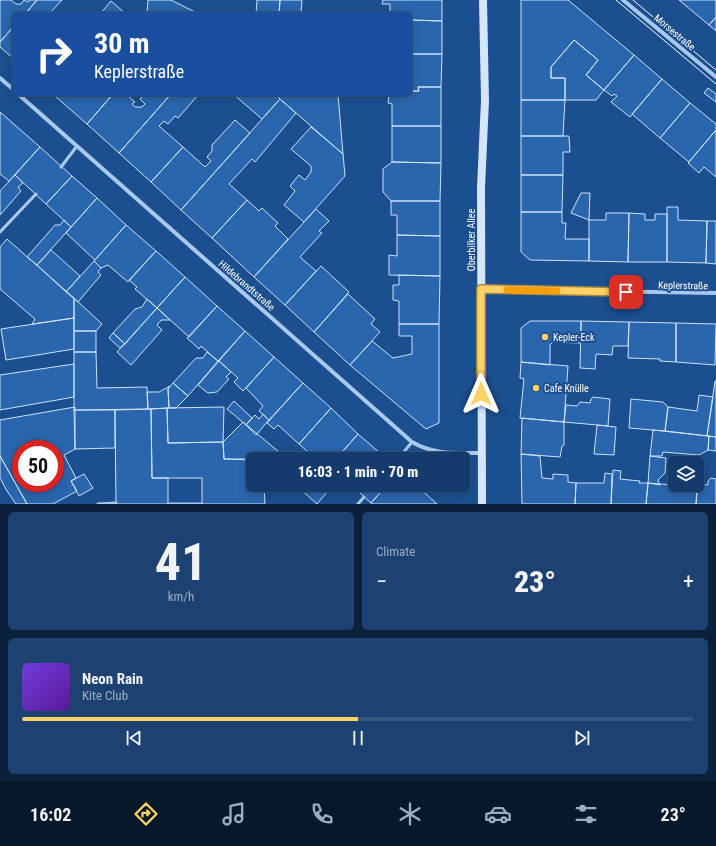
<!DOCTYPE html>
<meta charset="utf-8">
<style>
body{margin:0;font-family:"Roboto Condensed",sans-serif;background:#1d4271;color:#f1f3f6;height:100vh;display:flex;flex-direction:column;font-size:15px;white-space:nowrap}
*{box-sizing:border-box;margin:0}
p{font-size:13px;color:#9dadc1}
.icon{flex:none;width:22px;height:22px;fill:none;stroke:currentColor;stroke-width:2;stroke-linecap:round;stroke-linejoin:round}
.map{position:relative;height:504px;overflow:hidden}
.details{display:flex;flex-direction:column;gap:8px;padding:8px;background:#0b203b;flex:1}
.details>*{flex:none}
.hud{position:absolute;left:12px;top:12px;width:400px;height:84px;border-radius:6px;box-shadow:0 2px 10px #0003,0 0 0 1px #33557e;background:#1a4fa0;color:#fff;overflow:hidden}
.fabs{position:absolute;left:668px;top:456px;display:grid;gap:8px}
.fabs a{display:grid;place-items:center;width:36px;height:36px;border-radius:6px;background:#143b6b;box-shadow:0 2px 10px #0003,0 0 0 1px #33557e;font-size:20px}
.speed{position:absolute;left:12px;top:440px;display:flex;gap:8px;font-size:20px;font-weight:700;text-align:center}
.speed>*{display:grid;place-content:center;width:52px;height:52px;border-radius:50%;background:#143b6b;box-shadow:0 2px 10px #0003,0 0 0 1px #33557e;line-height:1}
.speed .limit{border:6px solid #d22;background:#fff;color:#111}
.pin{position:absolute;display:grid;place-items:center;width:34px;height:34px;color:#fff;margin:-17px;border-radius:8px;box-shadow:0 2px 6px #0006}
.me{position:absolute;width:44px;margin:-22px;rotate:0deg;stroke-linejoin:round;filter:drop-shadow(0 0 3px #0008)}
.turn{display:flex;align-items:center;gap:14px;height:84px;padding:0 16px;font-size:18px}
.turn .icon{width:52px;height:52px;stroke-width:2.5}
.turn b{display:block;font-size:28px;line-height:34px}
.big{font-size:30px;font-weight:800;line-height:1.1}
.details .tile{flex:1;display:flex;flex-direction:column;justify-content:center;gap:6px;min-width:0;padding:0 14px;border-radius:6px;background:#1d4271}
.details .dial{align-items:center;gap:0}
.dial b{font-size:52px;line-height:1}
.song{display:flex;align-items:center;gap:12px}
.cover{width:48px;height:48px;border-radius:6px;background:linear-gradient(135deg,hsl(260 70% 55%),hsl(270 70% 35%))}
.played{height:4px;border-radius:2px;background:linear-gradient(90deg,#ffd166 50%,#33557e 50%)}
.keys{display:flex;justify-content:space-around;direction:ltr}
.heat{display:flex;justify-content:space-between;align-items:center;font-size:22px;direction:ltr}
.details .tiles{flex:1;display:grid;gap:8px;grid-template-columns:1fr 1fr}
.tile:last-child{grid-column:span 2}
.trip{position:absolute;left:246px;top:452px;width:224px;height:40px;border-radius:6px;background:#143b6b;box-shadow:0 2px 10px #0003,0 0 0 1px #33557e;font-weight:800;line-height:40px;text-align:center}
.menu{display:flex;height:64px;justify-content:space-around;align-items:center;background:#08182b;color:#9dadc1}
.menu .icon{width:28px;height:28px}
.menu .selected{color:#ffd166}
.menu b{font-size:18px;color:#f1f3f6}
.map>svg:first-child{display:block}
.building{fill:#2a66ad;stroke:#cfe3fa;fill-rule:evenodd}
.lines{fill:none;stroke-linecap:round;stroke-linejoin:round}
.service{stroke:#a9c9ee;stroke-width:3}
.minor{stroke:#a9c9ee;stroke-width:4}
.secondary{stroke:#d6e6fa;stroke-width:8}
.tram{stroke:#fff;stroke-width:1}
.route-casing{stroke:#a68842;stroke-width:10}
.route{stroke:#ffd166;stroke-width:7}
.slow{stroke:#f59e0b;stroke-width:7}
.poi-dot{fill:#ffd166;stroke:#1b4f8f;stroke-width:1.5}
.labels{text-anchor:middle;stroke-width:4;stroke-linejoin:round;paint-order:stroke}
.street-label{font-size:10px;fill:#fff;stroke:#1b4f8f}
.poi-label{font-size:10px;fill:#fff;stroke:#1b4f8f;text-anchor:start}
</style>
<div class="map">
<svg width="716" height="504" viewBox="0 0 716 504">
<rect width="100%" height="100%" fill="#1b4f8f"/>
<path class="building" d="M0 0H11L16 4H21L24 0 28 2 29 0H37L25 14H14V26L0 42Z
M37 0H62L49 14H25Z
M148 0H171L199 14H149L147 13Z
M257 0H280L279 14H256Z
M280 0H302L301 14H279Z
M383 0H442V21L410 20V14H390V4H382Z
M521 0H568L634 55 604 90 586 75 598 60 574 40 551 67V78H565V100H521Z
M679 0H716V17L709 25Z
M111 1 126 14H100Z
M716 17V31L709 25Z
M410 20 442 21V54H410Z
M14 26V59L0 47V42Z
M574 40 598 60 586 75 604 90 596 100H565V78H551V67Z
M410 54H442L441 87H418L419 91H410Z
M634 55 662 79 630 117 611 102 617 96 614 94 612 96 604 90Z
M662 79 690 103 660 138 632 114Z
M418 87H441V126H392V104L388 103 389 94H410V91H419Z
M708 88 716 94V102L704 93Z
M57 94H113L87 124 55 96Z
M113 94H126L135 102 132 104 135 107H142L145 104 140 99 145 94H171L119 153 87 124Z
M171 94H199L178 118 175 116 168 124 164 121 159 126 183 147 151 182 119 153Z
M233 94H275L280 99 262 119Z
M275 94H338L343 154 280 99Z
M280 99 296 113 255 162 252 159 229 184 247 200 212 238 181 210Z
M521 100H565L563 136H521Z
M690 103 716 124V130L689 162 660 138Z
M0 112 40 147 9 181 0 174Z
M235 120 250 133 181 210 151 182 183 147 205 167 211 161 207 157 212 151V145Z
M392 126H441V163L392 162Z
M311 127 343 154 345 176 304 222 284 205 295 191 290 186 299 175 305 180 311 172V166L291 149Z
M716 130V177L704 167 699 173 688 163Z
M521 136H569L570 152H563V175H521Z
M40 147 72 176 46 204 15 175Z
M392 162 441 163 440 201H391L383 192V169Z
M15 175 23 183 18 187 21 191 0 215V191Z
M521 175H563L562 212H521Z
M72 176 97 198 71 227 46 204Z
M581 193H590L589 220 571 213Z
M97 198 126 225 95 260 66 233Z
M247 200 259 211 262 208 278 223 275 226 288 239 254 277 212 238Z
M391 201H440V236L397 235V215H391Z
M667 207H678V220L707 221 706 263 667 262Z
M316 209 329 221 319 231 322 233 300 257 316 271 285 305 254 277Z
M521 212H562V223H566L565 239H589V261L530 260 521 252Z
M606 213H629L628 262 589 261V220H606Z
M629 213 645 214V220H655V214H667V262H628Z
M64 220 71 227 37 265 27 257 55 225H60Z
M707 221H716V264L706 263Z
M126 225 156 251 128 282 108 265 101 268 94 261Z
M397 235 440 236V276L389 275V255L397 256Z
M7 239 74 298V318L32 324 35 319 0 289V247Z
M51 250 80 276 66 292 37 265Z
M156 251 185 277 157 308 135 289 137 287 129 280Z
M94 261 101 268 98 272 101 275 78 302 66 292Z
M321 266 349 292 314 332 285 305Z
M399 275 440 276 439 324H399V301L393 300V285H399Z
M185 277 217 306 189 337 157 308Z
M348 294 375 319 371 324 380 332 350 365 314 332Z
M74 298 102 324 96 331H74Z
M147 299 157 308 125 344 113 333 135 309 142 307Z
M217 306 245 331 218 361 201 346 199 349 187 338Z
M157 308 170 320H161L157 325 162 330 131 365 117 352Z
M74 318V349L6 360 1 329Z
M530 321H581V343L553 342 550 345V365L521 362V328Z
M581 321 629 322 628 346H613L612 355 596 354 595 369 580 368Z
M629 322 676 323V362L660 361V359L628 358Z
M676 323 716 324 715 365 676 362Z
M399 324H439V423L426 429 350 365 372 341 393 358 412 354V336H399Z
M74 331H96V352H74Z
M245 331 274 357 243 391 234 382 238 378 219 361Z
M113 333 125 344 120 348 109 338Z
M74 352H96L97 388 147 387 148 409 74 410Z
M207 352 218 361 188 396 173 383 196 358H203Z
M274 357 303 383 269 420 259 411 263 406 246 388Z
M219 361 231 372 226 377 229 379 217 392 208 393 198 385Z
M521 362 568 366 564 422 520 418 524 379 520 378Z
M74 364V397L0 410V375Z
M715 381H716V437L707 436Z
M173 383 188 396 176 408H169L168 389Z
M303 383 331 408 299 444 278 425 274 429 267 423Z
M170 386 168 389 169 408 148 409 147 392H159Z
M699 395 713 397 707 436 665 431 668 407 697 411Z
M593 397 610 399 608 426 564 422 566 405 577 406 580 402 590 403 591 399Z
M631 399 663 402 668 407 665 431 629 428Z
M234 401 252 418 246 425 227 409Z
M75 407V449L64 455 76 478 71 481 77 491 53 504H27L0 456V420ZM21 449H55V483H21Z
M224 407 223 442 168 443 167 408Z
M167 408 168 443 223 442 224 459 253 460V485H264L265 504H202V478H152L151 409Z
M331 408 358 434 336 459H316L299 444Z
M151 409 152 478H168V504H116L115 410Z
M74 410H115V448L75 449Z
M263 414 269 420 256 435 246 425 255 415 259 419Z
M522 418 564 422V445L562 446 560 457 521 454Z
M243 422 279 452 272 459H224L223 442Z
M597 425 616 427 614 455 594 454Z
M653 430 709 436 708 450 699 455 663 452 662 456H650Z
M358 434 387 459H336Z
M709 436 716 437V451L708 450Z
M521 454 540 456 542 478 553 479V474L568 475V482L576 483 575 504H522Z
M0 456 27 504H16L7 491 0 478Z
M650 456 666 458 665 473 658 480 660 485 648 483Z
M613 470 621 471 620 479 640 481 639 483H648L646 504H611Z
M605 473 612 474 611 504H575L576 483H604Z
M84 474 93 488 79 496 71 481Z
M711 478 716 479V504H696L698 484 708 485V481Z
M648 483 697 487 696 504H646Z
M302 485H333L317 504 299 488Z
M351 485H387L371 503Z
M387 485H416L437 504H372L371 503Z"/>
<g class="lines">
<path class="service" d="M61 167 77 146
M0 232 36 194
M398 459 412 442
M98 504 116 503
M168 504H202
M358 504 364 497"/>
<path class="minor" d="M623 0 716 77
M0 78 14 90
M18 94 412 442C434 455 456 453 481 453
M481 289 716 293"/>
<path class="secondary" d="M482 504 481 188 485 100 483 0"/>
<path class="tram" d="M616 0 716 84
M633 0 716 70"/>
</g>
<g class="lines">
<defs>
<path id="route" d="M481 394V289L626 292"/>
</defs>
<use href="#route" class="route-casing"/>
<use href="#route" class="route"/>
<path class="slow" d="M507 290 557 291"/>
</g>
<g class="poi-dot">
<circle cx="545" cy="337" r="4"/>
<circle cx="536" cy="388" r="4"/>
</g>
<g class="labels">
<g class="street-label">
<text transform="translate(675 32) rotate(40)" y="4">Morsestraße</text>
<text transform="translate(471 240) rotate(-90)" y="4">Oberbilker Allee</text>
<text transform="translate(247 285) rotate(41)" y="4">Hildebrandtstraße</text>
<text transform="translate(683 285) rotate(1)" y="4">Keplerstraße</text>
</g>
<g class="poi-label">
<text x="553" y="341">Kepler-Eck</text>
<text x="544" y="392">Cafe Knülle</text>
</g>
</g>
</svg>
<div class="fabs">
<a><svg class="icon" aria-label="layers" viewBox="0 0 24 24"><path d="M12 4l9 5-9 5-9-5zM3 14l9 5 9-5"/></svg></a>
</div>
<div class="speed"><div class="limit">50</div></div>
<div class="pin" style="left:626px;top:292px;background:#d93025"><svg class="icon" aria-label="arrive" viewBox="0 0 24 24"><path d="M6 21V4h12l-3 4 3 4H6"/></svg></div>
<svg class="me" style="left:481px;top:394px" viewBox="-20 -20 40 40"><path d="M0-17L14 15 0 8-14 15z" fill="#ffd166" stroke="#fff" stroke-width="4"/></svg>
<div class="trip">16:03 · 1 min · 70 m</div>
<div class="hud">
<div class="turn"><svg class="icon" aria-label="right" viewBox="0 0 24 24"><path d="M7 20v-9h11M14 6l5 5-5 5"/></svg><div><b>30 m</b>Keplerstraße</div></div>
</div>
</div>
<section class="details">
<div class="tiles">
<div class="tile dial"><b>41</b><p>km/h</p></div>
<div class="tile"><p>Climate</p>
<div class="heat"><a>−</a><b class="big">23°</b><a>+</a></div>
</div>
<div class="tile">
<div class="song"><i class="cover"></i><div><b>Neon Rain</b><p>Kite Club</p></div></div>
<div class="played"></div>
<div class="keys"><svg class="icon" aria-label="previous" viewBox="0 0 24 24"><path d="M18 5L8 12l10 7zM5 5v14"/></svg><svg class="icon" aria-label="pause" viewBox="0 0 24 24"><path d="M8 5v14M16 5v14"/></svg><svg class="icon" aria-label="next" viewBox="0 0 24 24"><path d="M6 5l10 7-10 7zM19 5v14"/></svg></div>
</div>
</div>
</section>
<nav class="menu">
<b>16:02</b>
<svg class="icon selected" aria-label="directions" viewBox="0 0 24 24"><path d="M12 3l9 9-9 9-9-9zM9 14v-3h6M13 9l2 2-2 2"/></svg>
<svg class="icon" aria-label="music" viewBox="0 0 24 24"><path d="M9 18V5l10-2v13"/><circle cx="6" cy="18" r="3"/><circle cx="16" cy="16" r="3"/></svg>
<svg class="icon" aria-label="phone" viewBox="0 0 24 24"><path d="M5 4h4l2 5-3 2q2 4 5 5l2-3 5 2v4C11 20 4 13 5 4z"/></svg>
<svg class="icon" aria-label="climate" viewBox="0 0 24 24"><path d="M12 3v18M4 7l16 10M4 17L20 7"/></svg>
<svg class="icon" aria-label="car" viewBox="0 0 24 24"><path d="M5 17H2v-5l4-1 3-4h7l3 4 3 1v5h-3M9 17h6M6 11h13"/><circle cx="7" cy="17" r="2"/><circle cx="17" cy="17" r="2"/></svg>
<svg class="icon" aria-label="filters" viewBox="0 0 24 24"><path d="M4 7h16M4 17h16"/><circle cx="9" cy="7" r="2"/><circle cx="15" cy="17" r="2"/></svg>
<b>23°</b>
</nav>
